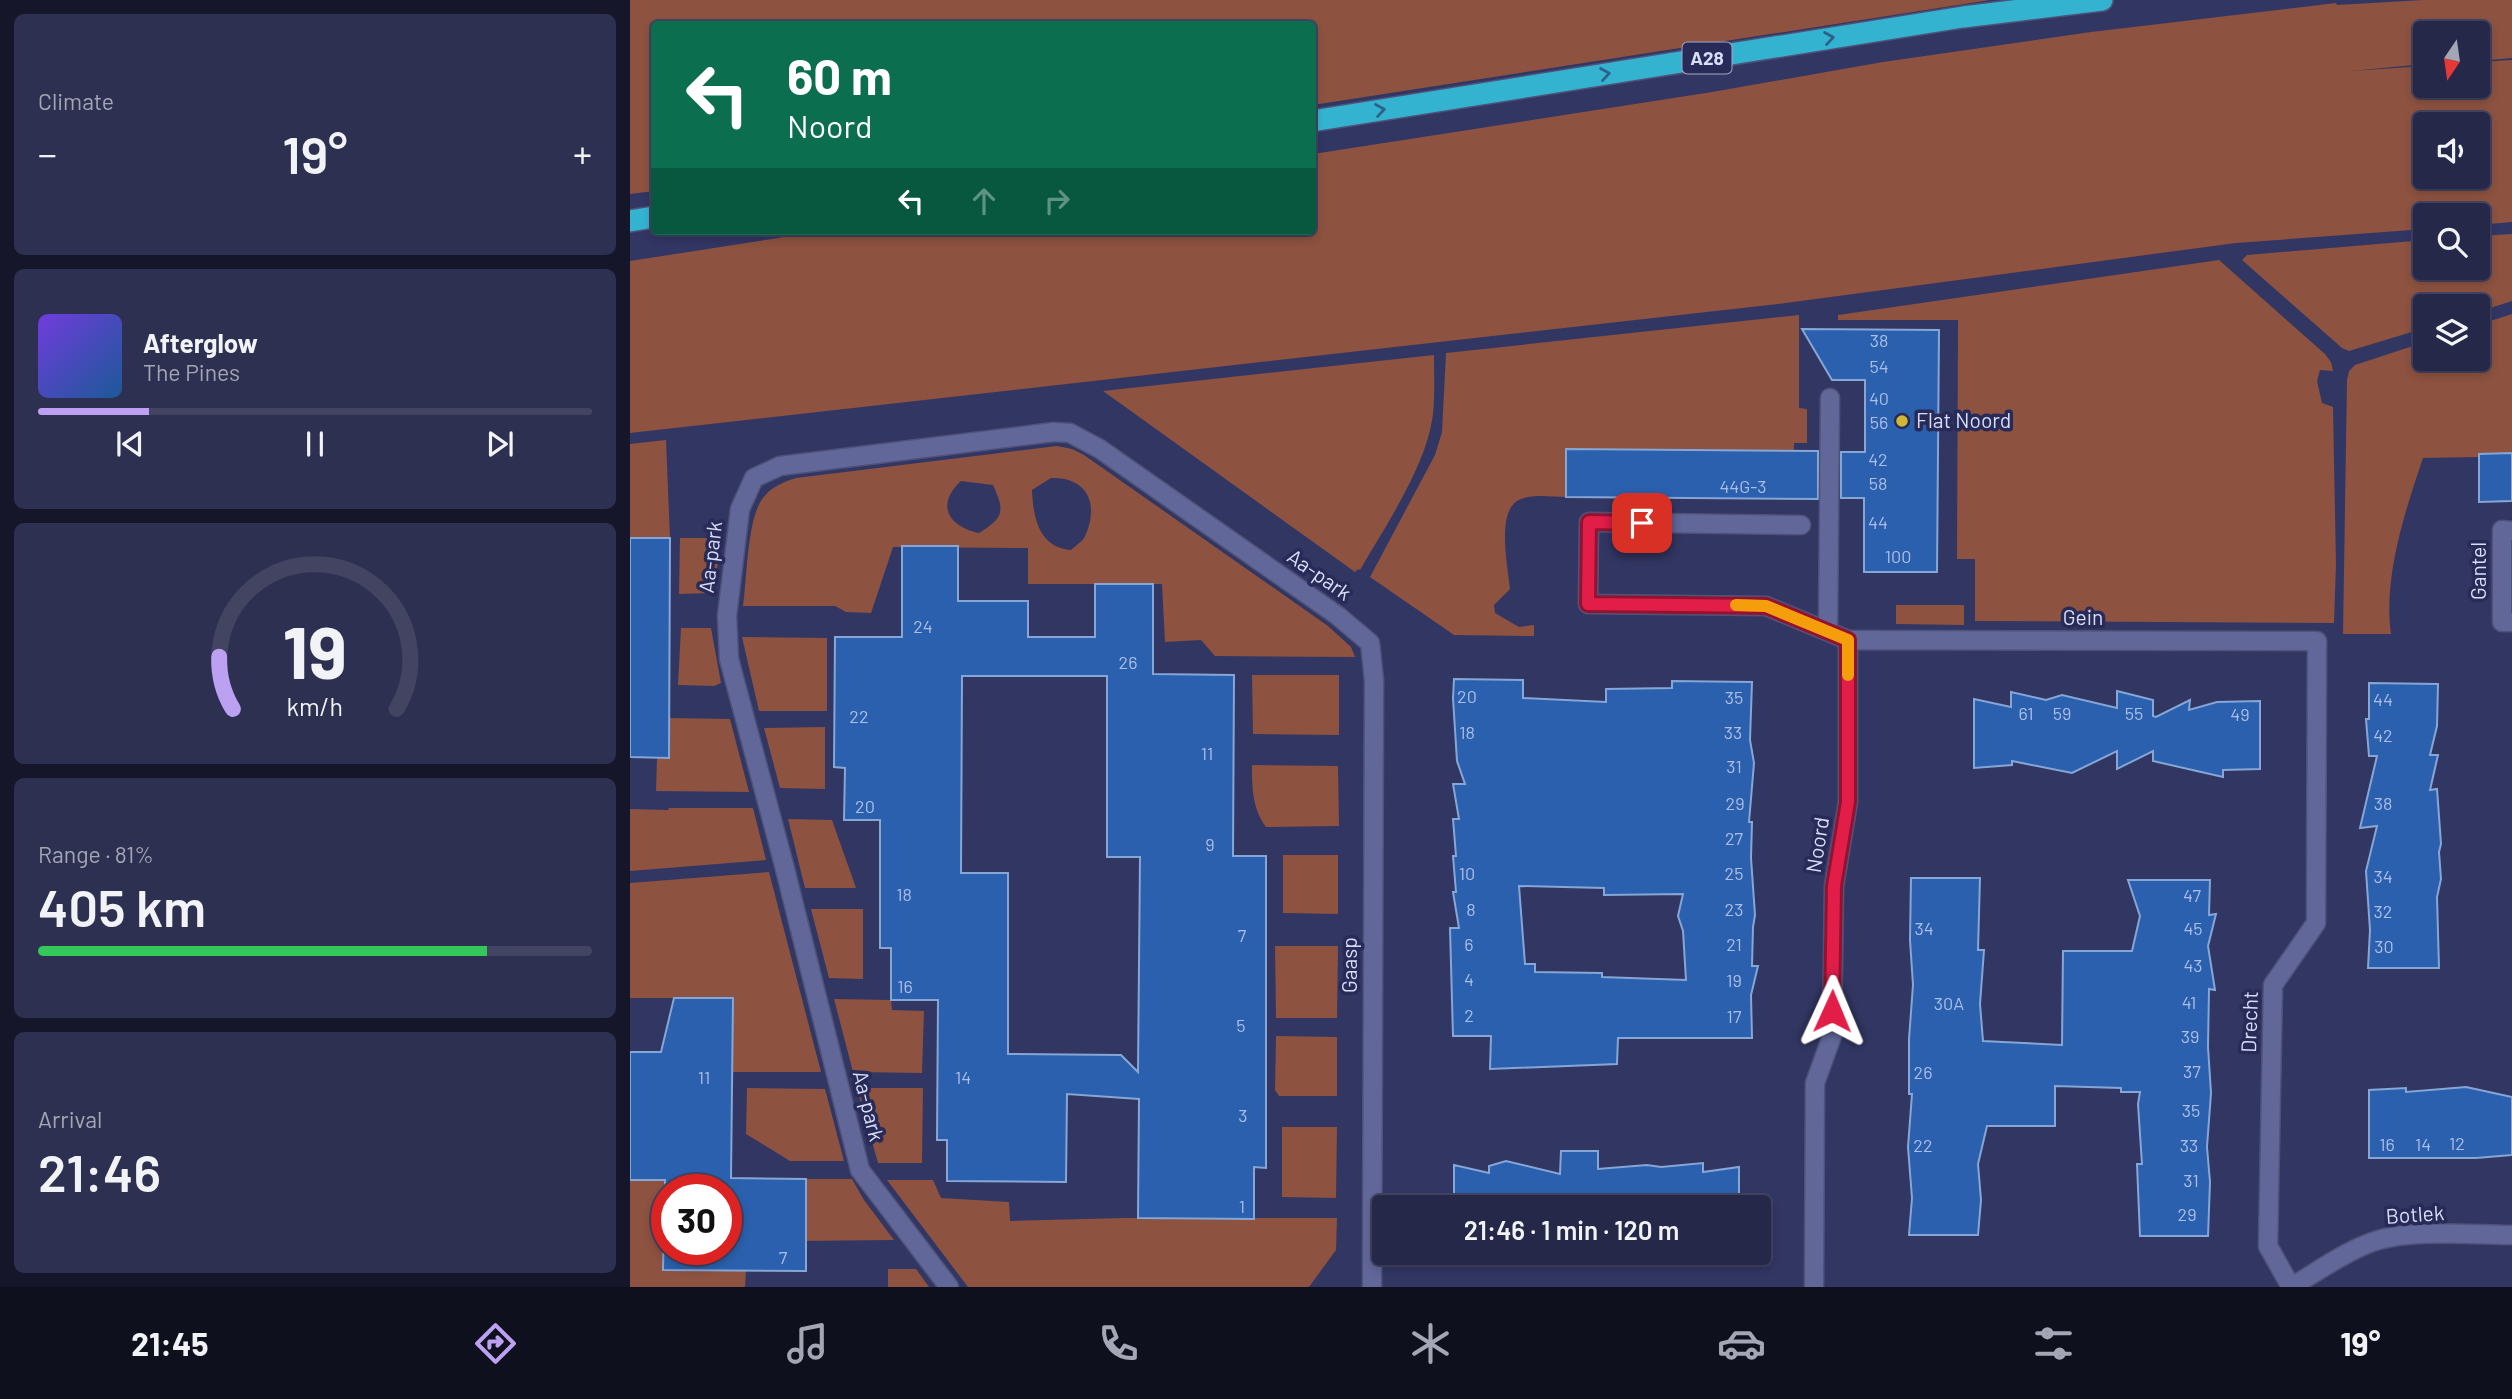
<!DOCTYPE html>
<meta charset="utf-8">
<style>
body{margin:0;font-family:Barlow,sans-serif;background:#2e3051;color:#f1f3f6;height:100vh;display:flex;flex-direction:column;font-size:26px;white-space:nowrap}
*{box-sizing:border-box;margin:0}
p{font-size:23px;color:#a4a6b5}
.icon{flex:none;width:38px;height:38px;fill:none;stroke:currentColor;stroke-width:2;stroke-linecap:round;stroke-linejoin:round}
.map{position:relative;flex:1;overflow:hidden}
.sheet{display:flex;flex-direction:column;gap:14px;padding:14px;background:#151629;width:630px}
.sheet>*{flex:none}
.top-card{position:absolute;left:21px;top:21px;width:665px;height:214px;border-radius:7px;box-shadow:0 4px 10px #0003,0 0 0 2px #424462;background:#0b6e4f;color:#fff;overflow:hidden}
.needle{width:46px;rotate:193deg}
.tools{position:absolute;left:1783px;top:21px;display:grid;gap:14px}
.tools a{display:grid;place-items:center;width:77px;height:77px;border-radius:7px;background:#26284a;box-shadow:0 4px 10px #0003,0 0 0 2px #424462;font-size:35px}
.speed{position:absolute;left:21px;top:1174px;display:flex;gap:14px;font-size:35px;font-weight:700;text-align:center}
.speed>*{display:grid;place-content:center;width:91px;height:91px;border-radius:50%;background:#26284a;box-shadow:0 4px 10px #0003,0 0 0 2px #424462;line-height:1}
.speed .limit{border:10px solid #d22;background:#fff;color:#111}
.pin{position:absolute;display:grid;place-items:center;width:60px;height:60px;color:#fff;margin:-30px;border-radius:14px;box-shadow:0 4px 10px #0006}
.me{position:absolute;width:77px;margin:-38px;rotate:1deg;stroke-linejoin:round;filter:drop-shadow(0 0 5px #0008)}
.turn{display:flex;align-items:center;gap:24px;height:147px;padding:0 21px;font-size:32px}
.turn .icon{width:91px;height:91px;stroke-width:2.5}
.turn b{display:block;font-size:49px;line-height:60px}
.lanes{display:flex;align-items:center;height:66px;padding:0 21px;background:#0003;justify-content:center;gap:35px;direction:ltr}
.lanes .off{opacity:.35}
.big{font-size:52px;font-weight:600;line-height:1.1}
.sheet .card{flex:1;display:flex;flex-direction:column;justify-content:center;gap:10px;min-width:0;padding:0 24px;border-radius:10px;background:#2e3051}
.sheet .dial{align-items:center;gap:0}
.dial svg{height:182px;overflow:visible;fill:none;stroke:#424462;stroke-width:7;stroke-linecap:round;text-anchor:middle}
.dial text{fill:#f1f3f6;stroke:none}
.song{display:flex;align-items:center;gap:21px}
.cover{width:84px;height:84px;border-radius:10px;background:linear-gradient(135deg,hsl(260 70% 55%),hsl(210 70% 35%))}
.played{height:7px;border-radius:4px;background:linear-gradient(90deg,#bca0f2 20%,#424462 20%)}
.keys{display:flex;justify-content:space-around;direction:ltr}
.heat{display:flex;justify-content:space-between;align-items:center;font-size:38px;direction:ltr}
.charge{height:10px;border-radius:5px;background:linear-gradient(90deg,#34c759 81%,#424462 0)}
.trip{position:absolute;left:742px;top:1195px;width:399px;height:70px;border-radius:7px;background:#26284a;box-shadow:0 4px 10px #0003,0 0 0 2px #424462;font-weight:600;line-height:70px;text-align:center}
.tabs{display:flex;height:112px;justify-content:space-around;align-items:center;background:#0f101e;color:#a4a6b5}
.tabs .icon{width:49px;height:49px}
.tabs .selected{color:#bca0f2}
.tabs b{font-size:32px;color:#f1f3f6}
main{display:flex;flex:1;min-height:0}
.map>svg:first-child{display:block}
.green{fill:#8d5240;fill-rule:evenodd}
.building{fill:#2a60ad;stroke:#86a6d6;stroke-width:2;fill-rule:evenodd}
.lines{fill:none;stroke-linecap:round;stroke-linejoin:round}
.lane-casing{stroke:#4f5278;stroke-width:21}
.street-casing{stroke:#4f5278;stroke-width:21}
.highway-casing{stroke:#4f5278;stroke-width:24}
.lane{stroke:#616799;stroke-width:18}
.street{stroke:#616799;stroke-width:18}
.highway{stroke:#34b3d1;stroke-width:21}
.oneway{stroke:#2d6188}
.route-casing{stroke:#92132f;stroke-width:18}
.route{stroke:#e11d48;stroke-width:12}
.slow{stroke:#f59e0b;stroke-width:12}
.poi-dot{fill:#d0b736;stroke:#282b57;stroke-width:2.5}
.labels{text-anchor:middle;stroke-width:7;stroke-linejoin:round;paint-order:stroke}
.number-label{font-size:18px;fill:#acbee7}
.shield{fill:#282b57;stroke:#a3a8c9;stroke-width:2}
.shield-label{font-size:19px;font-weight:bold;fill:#d8ddfa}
.poi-label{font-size:21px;fill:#d8ddfa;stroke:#282b57;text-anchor:start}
.street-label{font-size:21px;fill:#d8ddfa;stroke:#282b57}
</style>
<main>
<section class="sheet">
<div class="card"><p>Climate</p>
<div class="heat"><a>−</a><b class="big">19°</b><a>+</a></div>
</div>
<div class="card">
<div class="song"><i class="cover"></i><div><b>Afterglow</b><p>The Pines</p></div></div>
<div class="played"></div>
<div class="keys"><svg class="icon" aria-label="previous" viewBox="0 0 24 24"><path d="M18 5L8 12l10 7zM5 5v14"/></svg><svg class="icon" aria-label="pause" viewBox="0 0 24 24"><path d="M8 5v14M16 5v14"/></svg><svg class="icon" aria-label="next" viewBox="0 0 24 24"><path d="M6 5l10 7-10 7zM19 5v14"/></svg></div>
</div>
<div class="card dial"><svg viewBox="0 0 100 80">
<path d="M14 69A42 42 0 1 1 86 69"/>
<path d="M14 69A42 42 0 0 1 8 46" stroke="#bca0f2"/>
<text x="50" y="56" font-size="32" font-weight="700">19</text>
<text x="50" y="72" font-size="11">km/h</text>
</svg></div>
<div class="card"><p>Range · 81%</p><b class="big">405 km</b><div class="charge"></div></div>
<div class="card"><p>Arrival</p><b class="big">21:46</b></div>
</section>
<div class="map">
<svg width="1882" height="1287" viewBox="0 0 1882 1287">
<rect width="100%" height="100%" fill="#323663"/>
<path class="green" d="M0 0H1360L683 105 682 24H24V191L0 194Z
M1793 0H1882V58L1848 61V33H1796L1795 64 1721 71 1795 66 1796 86H1848V62L1882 60V222L1848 225V215H1796L1795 229 1606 243 1148 304 0 433V261L193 231H682L683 154 1082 92 1253 62 1461 32 1706 3 1707 5ZM1796 124H1848V177H1796Z
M1882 234V301L1848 312V306H1796L1795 328 1719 351 1712 348 1612 260 1617 255 1795 240 1796 268H1848V236Z
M1589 260 1695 354 1701 362 1703 371 1690 370 1687 381 1692 403 1703 407 1706 564 1704 623 1345 621V559H1327L1328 320H1208V315Z
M1882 314V453L1849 454V457L1793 458C1775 511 1753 578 1761 634H1713L1717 380 1719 371 1725 365 1795 342 1796 359H1848V325Z
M1169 315V408L1177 409V443H1164V451H1160L937 449 936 497C921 497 904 494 891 499 865 508 878 567 880 589L864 605 865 613 889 627 904 625V636L824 635 740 577 805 455 812 432 816 353Z
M804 355C804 374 805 395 803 414 797 465 756 525 730 570L728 569 725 572 473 391Z
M36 440 40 538H0V444Z
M427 446 442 449 454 455 698 626 721 647 725 657 585 656 571 640 535 642 532 584H398V548L263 547 241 613 216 612 205 606H113C117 579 117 518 133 498 141 487 153 482 166 478ZM421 478C457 477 469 503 456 534 454 541 446 545 441 550 409 548 403 517 402 490ZM331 481 363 485C375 511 374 518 349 533 317 526 306 504 331 481Z
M50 538H91L84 593 49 594Z
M1266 605H1334V625L1266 624Z
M51 628H81L91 683 84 686 48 685Z
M112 637 197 638V711H129Z
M622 675H709V735L623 734Z
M39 718 100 719 119 792 26 791 27 758H39Z
M195 727V789L150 788 134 728Z
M622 765 708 766 709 826 636 827C622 808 622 787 622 765Z
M39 808H123L136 860 0 871V809L38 810Z
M158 819 202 820 226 888H175Z
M653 855H708V914L653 913Z
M139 872 191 1072H102V998H0V883Z
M181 909H233V979L199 978Z
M645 946H708L707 1018H646Z
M204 999 261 1000 262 1010 294 1011 292 1073 223 1072Z
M646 1036 707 1037V1096H649L645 1090Z
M117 1088 195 1089 214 1161H160L116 1134Z
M227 1088H293L292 1163H248Z
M652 1127H707L706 1198 652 1197Z
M176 1179H222L234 1200 264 1240 163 1241 176 1218Z
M0 1180H34V1270L116 1271 115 1287H0Z
M257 1180H303L311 1198 379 1202 380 1221 494 1218H707L706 1250 679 1287H338Z
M258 1269H286L299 1287H258Z"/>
<path class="building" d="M1172 329 1309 330 1307 572H1234V498H1211V452H1235V380H1202Z
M936 449 1188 451V499L936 497Z
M1882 453V501L1849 502V454Z
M0 538H40L39 758 0 757Z
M272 546H328V601H398V637H465V584H523V674L604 675 603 856H636V1168L624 1167V1219L508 1218 509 1099 437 1094 436 1182 317 1181V1140H307L308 1000H261V948H250V820H214L215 768 204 767 205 637H272ZM332 676H477V857H510L508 1072 491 1055 378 1054V873H331Z
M824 679 893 680V698L976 702V689L1042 688V681L1122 682 1120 740 1124 763 1119 822H1122L1121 858 1125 915 1123 927 1122 966H1128L1121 995 1122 1038H988L987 1064 860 1069 861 1036H823L820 928H829L823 892H826L823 856H826L823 819H829L823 784H835L827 761 823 698ZM889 886 974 888V895L1053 894 1048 916 1053 931 1056 980 972 977V973L905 972V964H895Z
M1739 683 1808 684 1807 726 1800 755H1808L1800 790 1807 789 1811 844 1809 852 1811 879 1807 897 1809 968H1738L1740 930 1736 871 1747 826 1730 828 1747 756H1739L1736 719H1739Z
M1487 691 1523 700V716L1526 717 1560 700 1559 710 1587 702 1630 701V769L1593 770V777L1523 761V751L1487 769V751L1442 773 1382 761V765L1344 768V699L1381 707V692L1416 700 1432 695 1487 708Z
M1281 878H1350L1348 950H1354L1350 1004 1353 1041 1432 1045 1433 951H1502L1510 916 1498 880H1580L1579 915 1586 914 1578 946 1585 990 1579 989 1578 1047 1581 1093 1577 1147 1580 1182 1578 1236H1510L1507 1164H1512L1508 1104 1510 1092H1491V1088L1425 1086V1126H1357L1348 1164 1351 1200 1348 1235H1279L1282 1198 1278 1147 1282 1094H1279V1039L1283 985 1280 940Z
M44 998H103L101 1178 176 1179V1271L33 1270 35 1180H0V1052H31ZM37 1190H96V1250H37Z
M1836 1087 1882 1097V1155L1846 1158H1739V1090L1776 1088V1092Z
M931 1151H968V1169L1017 1165 1031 1167 1073 1163V1172L1109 1167V1208H824V1165L859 1173V1166L876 1161 930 1174Z"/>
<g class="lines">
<defs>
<path id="lane" d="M1171 525 959 522 958 604 1136 606 1218 640
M1882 531 1872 530V622H1882
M1198 631 1200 398"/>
<path id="street" d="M319 1287 230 1170 154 865 99 659 97 616 110 509 124 478 150 466 424 432 440 433 470 449 708 616 740 643 744 680 742 1287
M1184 1287 1185 1083 1202 1036 1204 886 1218 802V640L1687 641 1686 923 1643 985 1638 1246 1661 1287
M1662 1287C1686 1272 1710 1255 1737 1244 1774 1228 1840 1235 1882 1235"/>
<path id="highway" d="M682 121 1333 17 1472 0
M0 221 24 217"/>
</defs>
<use href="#lane" class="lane-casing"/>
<use href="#street" class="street-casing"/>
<use href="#highway" class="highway-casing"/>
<use href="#lane" class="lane"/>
<use href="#street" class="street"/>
<use href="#highway" class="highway"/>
</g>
<defs><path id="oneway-chevron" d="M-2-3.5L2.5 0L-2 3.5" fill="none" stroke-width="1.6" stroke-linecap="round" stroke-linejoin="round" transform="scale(1.75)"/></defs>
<g class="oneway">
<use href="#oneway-chevron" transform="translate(1199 38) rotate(-9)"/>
<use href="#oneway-chevron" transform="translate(975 74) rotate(-9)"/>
<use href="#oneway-chevron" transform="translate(750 110) rotate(-9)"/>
</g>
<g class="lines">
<defs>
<path id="route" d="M1012 523 959 522 958 604 1136 606 1218 640V802L1204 886 1202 1011"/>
</defs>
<use href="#route" class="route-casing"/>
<use href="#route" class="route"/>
<path class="slow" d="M1106 605 1136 606 1218 640V675"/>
</g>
<circle class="poi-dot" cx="1272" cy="421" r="7"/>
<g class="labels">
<g class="number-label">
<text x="1249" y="347">38</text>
<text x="1249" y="373">54</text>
<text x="1249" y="405">40</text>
<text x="1249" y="429">56</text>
<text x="1248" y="466">42</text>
<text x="1248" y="490">58</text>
<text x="1113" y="493">44G-3</text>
<text x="1248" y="529">44</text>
<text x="1268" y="563">100</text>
<text x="293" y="633">24</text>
<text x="498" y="669">26</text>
<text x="837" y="703">20</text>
<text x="1104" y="704">35</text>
<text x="1753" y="706">44</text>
<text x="1396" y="720">61</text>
<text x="1432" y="720">59</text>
<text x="1504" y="720">55</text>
<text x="1610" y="721">49</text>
<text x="229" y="723">22</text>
<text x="837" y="739">18</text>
<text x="1103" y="739">33</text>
<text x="1753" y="742">42</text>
<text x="577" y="760">11</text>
<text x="1104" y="773">31</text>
<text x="1105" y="810">29</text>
<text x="1753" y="810">38</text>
<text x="235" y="813">20</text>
<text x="1104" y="845">27</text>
<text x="580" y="851">9</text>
<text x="837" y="880">10</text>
<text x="1104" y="880">25</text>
<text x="1753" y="883">34</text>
<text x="274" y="901">18</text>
<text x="1562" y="902">47</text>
<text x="841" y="916">8</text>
<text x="1104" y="916">23</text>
<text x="1753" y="918">32</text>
<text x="1294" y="935">34</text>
<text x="1563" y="935">45</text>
<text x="612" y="942">7</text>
<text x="839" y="951">6</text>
<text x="1104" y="951">21</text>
<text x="1754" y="953">30</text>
<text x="1563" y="972">43</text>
<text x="839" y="986">4</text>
<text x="1104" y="987">19</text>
<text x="275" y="993">16</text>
<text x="1559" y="1009">41</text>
<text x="1319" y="1010">30A</text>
<text x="839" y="1022">2</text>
<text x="1104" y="1023">17</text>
<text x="611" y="1032">5</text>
<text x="1560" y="1043">39</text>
<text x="1562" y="1078">37</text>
<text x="1293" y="1079">26</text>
<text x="74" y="1084">11</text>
<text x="333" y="1084">14</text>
<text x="1561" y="1117">35</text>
<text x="613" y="1122">3</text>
<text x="1827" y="1150">12</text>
<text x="1757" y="1151">16</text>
<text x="1793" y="1151">14</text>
<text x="1293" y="1152">22</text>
<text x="1559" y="1152">33</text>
<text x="1561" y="1187">31</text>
<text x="612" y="1213">1</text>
<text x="1557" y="1221">29</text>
<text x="153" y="1264">7</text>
</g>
<rect class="shield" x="1052.5" y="42.5" width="49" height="31" rx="5"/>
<g class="shield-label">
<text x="1077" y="65">A28</text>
</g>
<g class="poi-label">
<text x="1286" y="428">Flat Noord</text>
</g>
<g class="street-label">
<text transform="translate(81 557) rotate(-83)" y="7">Aa-park</text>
<text transform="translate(1849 571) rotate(-90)" y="7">Gantel</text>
<text transform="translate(689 575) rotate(35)" y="7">Aa-park</text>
<text x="1453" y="625">Gein</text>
<text transform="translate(1188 845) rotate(-81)" y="7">Noord</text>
<text transform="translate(720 965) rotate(-90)" y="7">Gaasp</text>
<text transform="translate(1620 1022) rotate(-88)" y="7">Drecht</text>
<text transform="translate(238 1106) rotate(76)" y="7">Aa-park</text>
<text transform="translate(1785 1215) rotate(-4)" y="7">Botlek</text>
</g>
</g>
</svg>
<div class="tools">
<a><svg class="needle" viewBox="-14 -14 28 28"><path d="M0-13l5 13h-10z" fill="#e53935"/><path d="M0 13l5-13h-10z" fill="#a4a6b5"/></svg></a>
<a><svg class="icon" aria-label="sound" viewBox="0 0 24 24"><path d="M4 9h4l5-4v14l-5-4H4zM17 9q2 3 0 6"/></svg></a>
<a><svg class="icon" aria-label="search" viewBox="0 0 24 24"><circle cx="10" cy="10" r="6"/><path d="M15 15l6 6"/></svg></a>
<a><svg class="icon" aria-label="layers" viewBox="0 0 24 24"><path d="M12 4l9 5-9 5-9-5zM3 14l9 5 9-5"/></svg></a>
</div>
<div class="speed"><div class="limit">30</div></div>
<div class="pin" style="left:1012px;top:523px;background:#d93025"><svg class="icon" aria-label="arrive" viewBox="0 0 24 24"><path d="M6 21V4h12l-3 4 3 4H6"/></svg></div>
<svg class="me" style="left:1202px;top:1011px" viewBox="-20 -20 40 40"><path d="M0-17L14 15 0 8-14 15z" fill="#e11d48" stroke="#fff" stroke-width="4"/></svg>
<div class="trip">21:46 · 1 min · 120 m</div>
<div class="top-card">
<div class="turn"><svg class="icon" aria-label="left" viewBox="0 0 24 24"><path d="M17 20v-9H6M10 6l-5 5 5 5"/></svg><div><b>60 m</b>Noord</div></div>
<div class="lanes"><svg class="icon" aria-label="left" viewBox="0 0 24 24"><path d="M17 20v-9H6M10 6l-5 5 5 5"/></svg><svg class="icon off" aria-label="ahead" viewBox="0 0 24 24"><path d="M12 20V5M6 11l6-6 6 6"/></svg><svg class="icon off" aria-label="right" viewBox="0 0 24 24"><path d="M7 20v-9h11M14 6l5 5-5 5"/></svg></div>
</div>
</div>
</main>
<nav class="tabs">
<b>21:45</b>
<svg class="icon selected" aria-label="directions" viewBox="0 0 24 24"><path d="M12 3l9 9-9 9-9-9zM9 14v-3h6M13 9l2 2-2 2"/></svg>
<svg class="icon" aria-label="music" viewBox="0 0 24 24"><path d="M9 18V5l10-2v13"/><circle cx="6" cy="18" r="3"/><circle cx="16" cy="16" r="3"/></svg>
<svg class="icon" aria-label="phone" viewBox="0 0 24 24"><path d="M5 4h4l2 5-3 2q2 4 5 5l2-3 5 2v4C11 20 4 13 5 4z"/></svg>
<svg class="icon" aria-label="climate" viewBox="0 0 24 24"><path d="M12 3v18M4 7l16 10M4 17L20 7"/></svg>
<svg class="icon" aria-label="car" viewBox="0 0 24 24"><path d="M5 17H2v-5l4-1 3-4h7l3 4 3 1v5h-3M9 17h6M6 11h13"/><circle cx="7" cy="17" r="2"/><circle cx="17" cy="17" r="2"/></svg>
<svg class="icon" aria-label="filters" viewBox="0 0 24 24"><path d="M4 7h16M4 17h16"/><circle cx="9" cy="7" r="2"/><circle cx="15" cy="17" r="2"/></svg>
<b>19°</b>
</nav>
